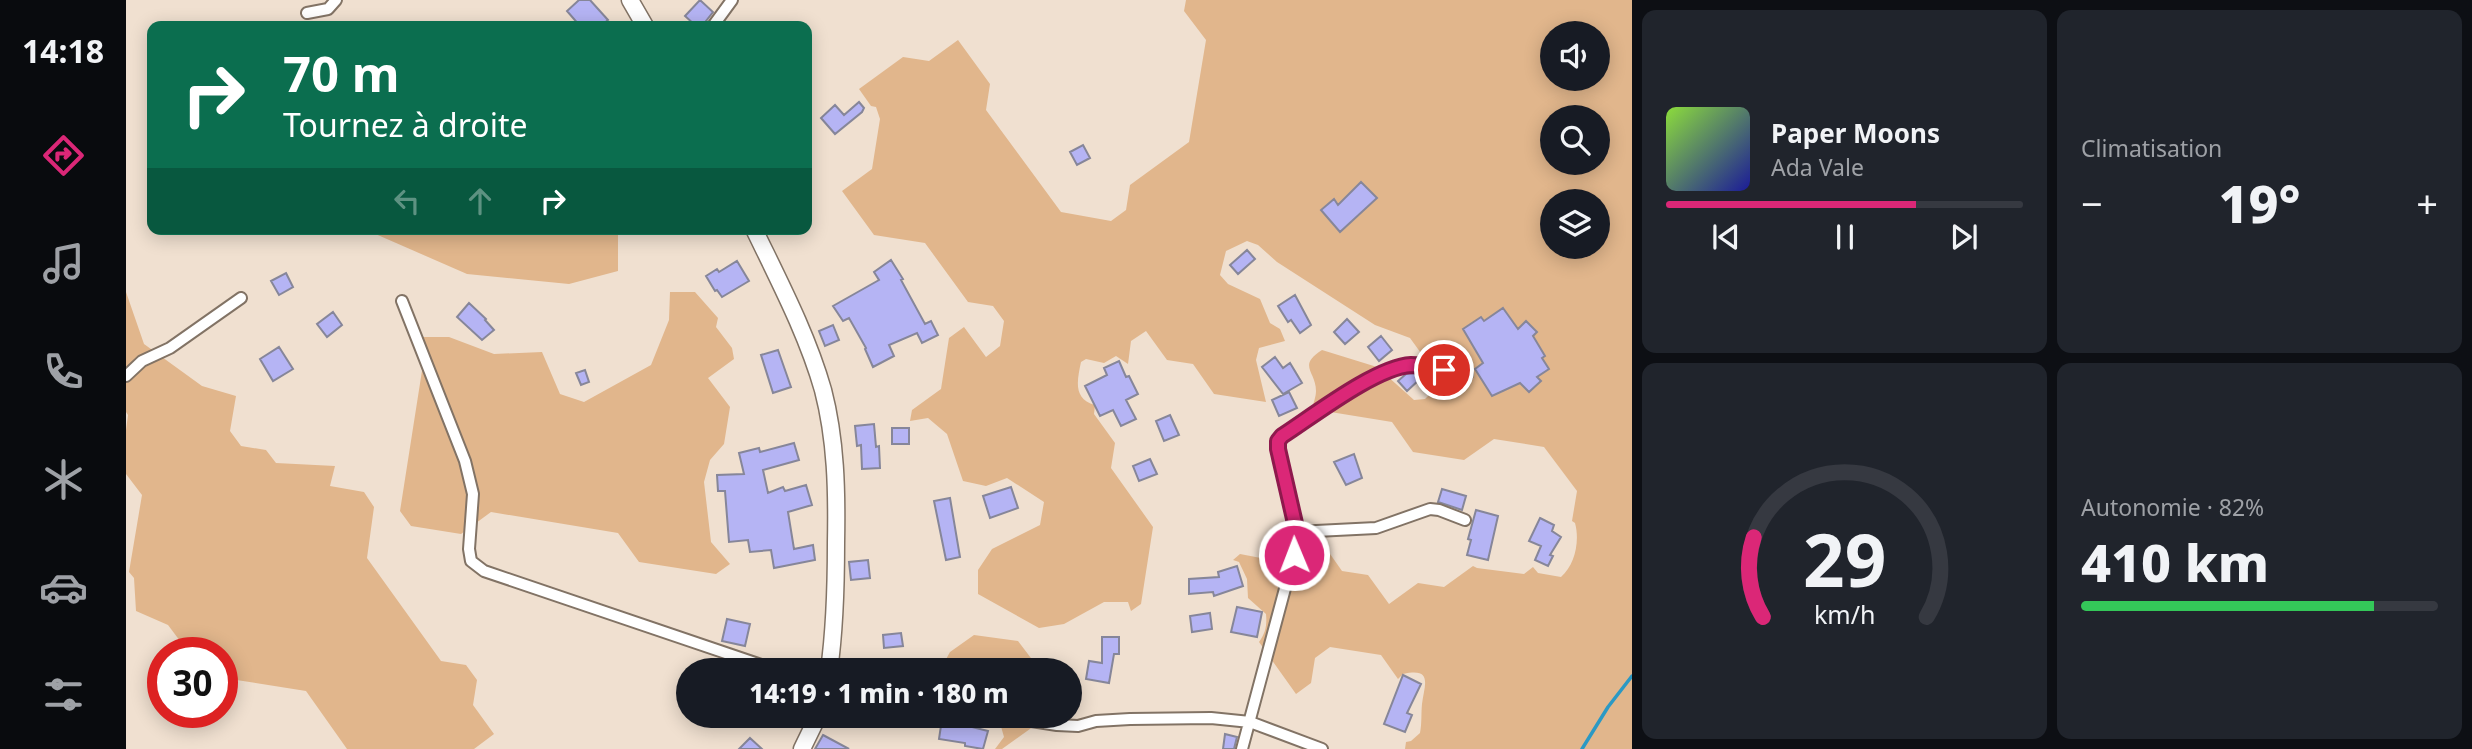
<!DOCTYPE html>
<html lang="fr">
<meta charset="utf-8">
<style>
body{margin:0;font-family:"Noto Sans",sans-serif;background:#20242c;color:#f1f3f6;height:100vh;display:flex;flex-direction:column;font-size:26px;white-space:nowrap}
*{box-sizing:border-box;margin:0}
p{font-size:23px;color:#9ea1a6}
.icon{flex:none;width:38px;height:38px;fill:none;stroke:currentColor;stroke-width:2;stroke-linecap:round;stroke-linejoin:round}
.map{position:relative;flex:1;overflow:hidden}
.drawer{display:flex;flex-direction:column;gap:10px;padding:10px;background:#0d0f14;width:840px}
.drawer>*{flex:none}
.top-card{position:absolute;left:21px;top:21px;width:665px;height:214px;border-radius:14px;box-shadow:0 4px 18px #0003;background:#0b6e4f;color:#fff;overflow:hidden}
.buttons{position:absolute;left:1414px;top:21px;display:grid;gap:14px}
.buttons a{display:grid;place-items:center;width:70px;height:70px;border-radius:50%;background:#171b24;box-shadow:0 4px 18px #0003;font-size:35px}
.speed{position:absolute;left:21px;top:637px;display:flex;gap:14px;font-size:35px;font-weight:700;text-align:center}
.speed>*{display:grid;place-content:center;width:91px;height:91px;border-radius:50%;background:#171b24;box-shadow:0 4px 18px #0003;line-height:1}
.speed .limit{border:10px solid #d22;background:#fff;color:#111}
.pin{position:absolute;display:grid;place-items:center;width:60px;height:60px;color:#fff;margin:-30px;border:4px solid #fff;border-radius:50%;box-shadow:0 2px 7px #0007}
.me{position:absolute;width:77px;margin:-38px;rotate:359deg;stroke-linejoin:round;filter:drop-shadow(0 0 5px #0008)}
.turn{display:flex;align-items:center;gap:24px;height:147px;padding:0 21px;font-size:32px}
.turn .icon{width:91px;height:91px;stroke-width:2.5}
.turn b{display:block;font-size:49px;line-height:60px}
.lanes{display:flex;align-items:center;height:66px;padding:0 21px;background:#0003;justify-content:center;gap:35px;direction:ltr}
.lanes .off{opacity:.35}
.big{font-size:52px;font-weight:800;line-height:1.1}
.drawer .widget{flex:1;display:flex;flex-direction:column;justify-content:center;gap:10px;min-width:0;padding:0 24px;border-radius:14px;background:#20242c}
.drawer .dial{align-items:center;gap:0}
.dial svg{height:182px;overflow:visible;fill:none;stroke:#363941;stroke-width:7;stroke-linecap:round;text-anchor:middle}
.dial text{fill:#f1f3f6;stroke:none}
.song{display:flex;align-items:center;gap:21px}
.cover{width:84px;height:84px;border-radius:10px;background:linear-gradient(135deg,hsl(90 70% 55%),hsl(240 70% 35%))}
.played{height:7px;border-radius:4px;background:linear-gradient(90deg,#db2777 70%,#363941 70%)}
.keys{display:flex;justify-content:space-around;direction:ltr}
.heat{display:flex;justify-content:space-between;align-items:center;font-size:38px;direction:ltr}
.charge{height:10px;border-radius:5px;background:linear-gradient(90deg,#34c759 82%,#363941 0)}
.drawer .tiles{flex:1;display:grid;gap:10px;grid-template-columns:repeat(2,1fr)}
.trip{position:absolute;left:550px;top:658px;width:406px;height:70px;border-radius:35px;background:#171b24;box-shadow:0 4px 18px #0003;font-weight:800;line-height:70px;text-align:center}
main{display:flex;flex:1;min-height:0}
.tabs{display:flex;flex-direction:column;width:126px;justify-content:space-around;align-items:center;background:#090b0e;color:#9ea1a6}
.tabs .icon{width:49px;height:49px}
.tabs .on{color:#db2777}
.tabs b{font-size:32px;color:#f1f3f6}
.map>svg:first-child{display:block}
.green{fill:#e1b68c;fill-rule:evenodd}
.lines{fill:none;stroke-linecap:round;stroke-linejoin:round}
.stream{stroke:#2b99c4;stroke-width:3.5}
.building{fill:#b5b4f4;stroke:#868699;stroke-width:2}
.street-casing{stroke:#827365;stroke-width:14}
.secondary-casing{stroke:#827365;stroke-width:19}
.street{stroke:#fff;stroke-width:10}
.secondary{stroke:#fff;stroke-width:16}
.route-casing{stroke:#8e194d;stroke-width:18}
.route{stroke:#db2777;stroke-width:12}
</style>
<main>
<nav class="tabs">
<b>14:18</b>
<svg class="icon on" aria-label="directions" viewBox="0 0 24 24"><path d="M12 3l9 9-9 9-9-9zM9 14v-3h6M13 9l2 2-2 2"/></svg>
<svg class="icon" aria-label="music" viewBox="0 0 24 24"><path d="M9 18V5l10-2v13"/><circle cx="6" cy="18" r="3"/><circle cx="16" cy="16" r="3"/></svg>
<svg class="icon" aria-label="phone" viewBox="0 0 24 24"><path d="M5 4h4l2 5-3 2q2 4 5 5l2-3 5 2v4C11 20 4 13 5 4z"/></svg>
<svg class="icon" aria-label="climate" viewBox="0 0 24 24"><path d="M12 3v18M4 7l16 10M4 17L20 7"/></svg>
<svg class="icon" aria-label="car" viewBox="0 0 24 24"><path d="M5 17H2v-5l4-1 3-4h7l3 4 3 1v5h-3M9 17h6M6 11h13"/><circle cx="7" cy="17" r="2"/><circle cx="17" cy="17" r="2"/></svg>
<svg class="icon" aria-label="filters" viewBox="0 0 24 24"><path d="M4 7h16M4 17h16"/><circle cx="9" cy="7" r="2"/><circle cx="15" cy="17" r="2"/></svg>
</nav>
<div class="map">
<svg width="1506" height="749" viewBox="0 0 1506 749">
<rect width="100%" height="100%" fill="#f0e0d0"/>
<path class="green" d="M1060 0H1506V749H1279L1280 742 1285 741 1294 733C1296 723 1295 714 1296 704 1298 686 1308 667 1277 674L1272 679 1255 655 1204 647 1189 658 1185 683 1170 694 1133 642C1140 633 1141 624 1140 614L1122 598 1121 579 1113 562 1107 560 1114 554 1140 559 1169 537 1195 541 1216 571 1242 575 1263 604 1292 583 1318 587 1347 566 1351 568 1398 574 1407 567 1412 573 1435 577C1449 565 1454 541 1449 523L1446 521 1451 491 1418 447 1368 439 1338 460 1287 452 1266 422 1186 409C1187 404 1190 397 1190 391 1190 371 1171 366 1196 350L1251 367 1288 400 1299 399 1308 390 1305 367 1284 338 1249 325 1151 262 1132 245 1121 241 1100 251 1094 275 1102 284 1134 299 1144 323 1154 329 1159 341 1133 348 1130 360 1140 402 1088 394 1067 364 1041 360 1020 331 1005 341 1002 364 990 356 978 363 960 359 955 362C951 381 947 399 969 405L968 414 989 443 985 468 1027 527 1015 604 1005 611 1002 602H978L938 624 913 628 852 594V570L866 549 914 525 918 502 881 478 860 486 837 481 821 434 802 418 784 421 786 410 815 389 823 338 838 327 860 357 874 346 878 321 867 306 842 302 799 243 748 235 716 191 746 169 754 119 750 107 745 106 733 89 777 57 803 61 832 40 864 84 860 110 935 212 985 221 1000 210 1004 185 1063 142 1080 40 1058 11ZM1426 33H1472V79H1426ZM1426 117H1472V163H1426ZM1426 201H1472V247H1426Z
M238 229H492V271L443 284 341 274Z
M0 292 18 344 76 386 110 396 104 431 115 446 140 450 150 463 209 466 204 486 238 492 248 507 241 558 315 661 340 665 351 680 347 705 368 734 348 749H221L180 691 104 679 96 669V653H85L82 649 57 645 42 625 10 611 8 578 3 572 16 495 0 474V430L2 415 0 412Z
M544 292H569L592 318 590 327 606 348 608 359 582 378 604 407 598 444 584 460 578 482 585 542 604 564 590 574 513 562 492 533 365 512 335 534 285 526 274 511 298 358 283 337H323L368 354 416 352 434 394 458 402 525 365 543 320Z
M848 635 892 641 914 670H814L824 652Z
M872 716H922L876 749H869L878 737Z"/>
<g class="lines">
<path class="stream" d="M1456 749 1482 707 1506 676"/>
</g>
<path class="building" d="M453 0H464L482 20 475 26H454L441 11Z
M574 0 587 12 576 26H570L559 16Z
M733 102 738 108 736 112 709 134 695 118 709 105 718 115Z
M957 145 964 158 951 165 944 152Z
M1235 182 1251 198 1214 232 1195 210 1208 199 1212 205Z
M1121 250 1129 259 1112 274 1104 265Z
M765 260 777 279 775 280 799 324 805 321 812 335 796 343 791 333 763 345 768 356 747 367 739 349 740 348 723 318 717 321 707 306 753 280 748 272Z
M611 261 623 281 596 297 591 290 589 291 580 276 591 269 593 272Z
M160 273 167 287 153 295 145 281Z
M1169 295 1185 325 1174 333 1165 320 1162 322 1152 306Z
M343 303 360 319 359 320 368 330 356 340 331 317Z
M1377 308 1392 329 1400 321 1411 332 1407 336 1419 356 1416 358 1423 369 1411 377 1415 381 1403 392 1394 383 1366 396 1349 369 1357 363 1337 329 1355 317 1358 321Z
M207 312 216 325 201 337 191 324Z
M1221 319 1233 332 1219 344 1208 332Z
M707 325 713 340 699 346 693 331Z
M1255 336 1266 350 1253 361 1242 347Z
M153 347 167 369 147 381 134 359Z
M652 350 665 387 647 393 635 355Z
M1149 357 1157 368 1164 363 1176 383 1157 394 1136 367Z
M993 361 1000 377 1003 376 1012 394 1000 400 1010 419 995 426 987 410 974 416 959 386 981 375 978 368Z
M459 370 463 382 455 385 450 373Z
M1288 373 1295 378 1281 391 1272 381 1280 374Z
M1163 392 1171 408 1153 416 1146 400Z
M1044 415 1053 435 1038 441 1030 421Z
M748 424 750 447 753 446 754 468 736 469 735 445 731 446 729 426Z
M766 428H783V444H766Z
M668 443 673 460 637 470 642 493 657 487 659 491 680 485 686 505 662 512 668 549 687 545 689 560 648 568 645 550 624 552 622 540 603 542 599 491H592L591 475 618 474 613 453 633 448 634 452Z
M1228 454 1236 478 1220 485 1208 462Z
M1024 459 1031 474 1013 481 1007 466Z
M885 487 892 508 864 518 857 496Z
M1316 489 1340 496 1336 510 1312 502Z
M824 498 834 557 820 560 808 501Z
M1350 510 1372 516 1362 560 1341 555 1345 540 1342 539Z
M1414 518 1428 525 1426 531 1435 537 1424 555 1427 556 1422 566 1409 560 1415 546 1403 541Z
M742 560 744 578 725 580 723 562Z
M1111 566 1117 586 1088 596 1087 592 1063 594V579L1093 577 1092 572Z
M1111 607 1136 612 1131 637 1105 632Z
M1084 613 1086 629 1066 632 1064 616Z
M601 619 624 624 619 646 596 641Z
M775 633 777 646 758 648 757 635Z
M976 637H993V654H988L983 683 960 679 963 661 976 663Z
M1277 675 1295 684 1281 713 1286 715 1279 732 1258 724Z
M816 719 838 723V725L862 731 857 749 839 746V743L813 739Z
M1099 734 1111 737 1108 749H1097Z
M697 735 723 749H689Z
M624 738 636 749H613Z"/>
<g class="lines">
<defs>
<path id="street" d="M181 13 202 9 210 0
M587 26 606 0
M276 301 339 461 347 494 343 549 345 561 358 571 650 670
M0 376 16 361 44 348 115 298
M1170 532 1152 449V441L1156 436C1185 417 1255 364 1288 365 1306 366 1324 371 1341 375
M873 716 931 725 952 726 970 721 1004 719 1085 718 1124 722 1196 749
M1116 749 1168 555 1170 532 1250 528 1304 509 1313 510 1339 520"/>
<path id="secondary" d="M504 0 519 26
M628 229C653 281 681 334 697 390 710 440 711 491 710 543 710 586 709 628 703 670
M676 749 692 716"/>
</defs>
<use href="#street" class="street-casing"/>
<use href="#secondary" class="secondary-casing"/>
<use href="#street" class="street"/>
<use href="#secondary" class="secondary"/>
</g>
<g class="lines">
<defs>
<path id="route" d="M1168 555 1171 532 1152 449V441L1156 436C1187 416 1250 367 1285 365 1296 365 1308 368 1318 370"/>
</defs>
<use href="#route" class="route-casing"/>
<use href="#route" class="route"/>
</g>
</svg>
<div class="buttons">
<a><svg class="icon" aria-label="sound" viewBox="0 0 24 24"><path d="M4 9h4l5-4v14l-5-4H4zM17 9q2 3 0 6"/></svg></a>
<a><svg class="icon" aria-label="search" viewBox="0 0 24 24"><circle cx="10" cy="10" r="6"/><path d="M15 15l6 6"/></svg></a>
<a><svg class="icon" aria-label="layers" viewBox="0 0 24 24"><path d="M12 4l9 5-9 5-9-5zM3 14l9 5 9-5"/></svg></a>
</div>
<div class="speed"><div class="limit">30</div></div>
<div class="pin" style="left:1318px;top:370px;background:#d93025"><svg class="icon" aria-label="arrive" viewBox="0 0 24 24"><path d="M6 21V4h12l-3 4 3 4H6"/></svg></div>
<svg class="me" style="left:1168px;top:555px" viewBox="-20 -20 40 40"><circle r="17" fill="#db2777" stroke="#fff" stroke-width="3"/><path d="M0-11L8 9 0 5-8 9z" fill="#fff"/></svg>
<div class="trip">14:19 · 1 min · 180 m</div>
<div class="top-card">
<div class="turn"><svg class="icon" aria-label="right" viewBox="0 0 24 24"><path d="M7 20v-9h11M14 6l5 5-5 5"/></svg><div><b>70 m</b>Tournez à droite</div></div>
<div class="lanes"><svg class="icon off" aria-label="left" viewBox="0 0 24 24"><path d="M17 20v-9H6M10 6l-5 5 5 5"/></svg><svg class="icon off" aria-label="ahead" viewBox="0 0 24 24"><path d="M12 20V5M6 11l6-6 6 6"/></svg><svg class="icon" aria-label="right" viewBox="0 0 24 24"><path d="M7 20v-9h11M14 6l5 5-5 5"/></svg></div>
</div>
</div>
<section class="drawer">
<div class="tiles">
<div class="widget">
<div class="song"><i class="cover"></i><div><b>Paper Moons</b><p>Ada Vale</p></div></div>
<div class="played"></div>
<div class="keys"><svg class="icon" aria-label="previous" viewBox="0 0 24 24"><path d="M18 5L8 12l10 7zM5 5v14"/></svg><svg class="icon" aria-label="pause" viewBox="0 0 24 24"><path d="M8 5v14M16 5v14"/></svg><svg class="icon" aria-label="next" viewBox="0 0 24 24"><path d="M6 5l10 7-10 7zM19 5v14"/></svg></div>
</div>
<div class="widget"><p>Climatisation</p>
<div class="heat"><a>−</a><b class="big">19°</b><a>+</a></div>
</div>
<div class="widget dial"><svg viewBox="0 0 100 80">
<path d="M14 69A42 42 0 1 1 86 69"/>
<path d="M14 69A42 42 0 0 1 10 34" stroke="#db2777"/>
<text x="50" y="56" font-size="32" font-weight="700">29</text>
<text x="50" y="72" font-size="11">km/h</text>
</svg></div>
<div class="widget"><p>Autonomie · 82%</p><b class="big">410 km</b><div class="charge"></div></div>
</div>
</section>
</main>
